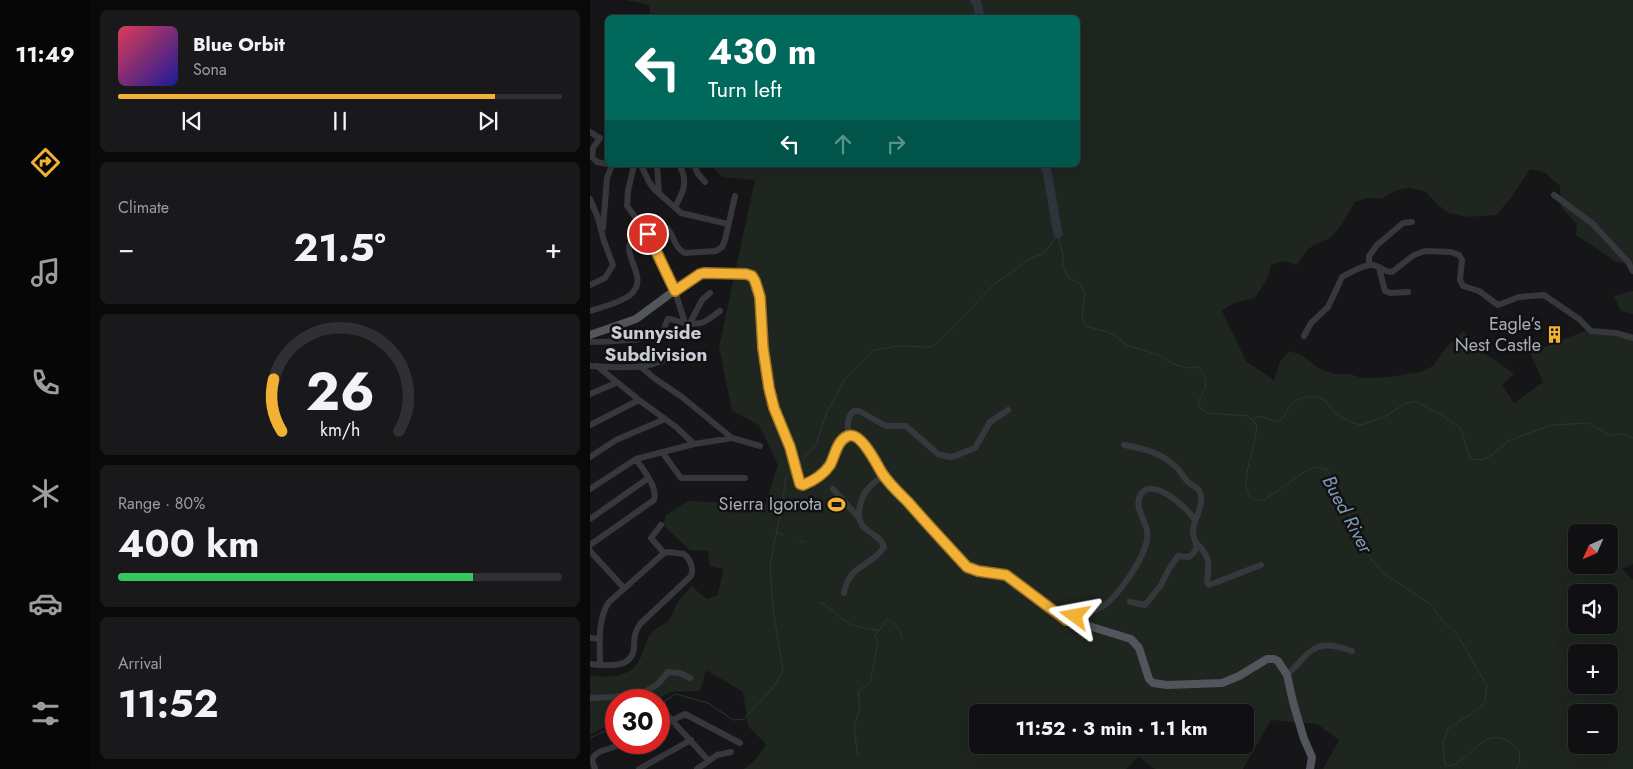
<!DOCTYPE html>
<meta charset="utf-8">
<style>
body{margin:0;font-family:Jost,sans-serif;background:#19191b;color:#f1f3f6;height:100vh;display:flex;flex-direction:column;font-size:19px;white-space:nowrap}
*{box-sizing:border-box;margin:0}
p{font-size:16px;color:#9c9d9f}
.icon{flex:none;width:28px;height:28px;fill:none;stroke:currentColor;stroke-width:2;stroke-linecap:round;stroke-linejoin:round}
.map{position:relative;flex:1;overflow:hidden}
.drawer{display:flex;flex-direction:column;gap:10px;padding:10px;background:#09090a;width:500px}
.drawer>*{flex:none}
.banner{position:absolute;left:15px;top:15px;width:475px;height:152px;border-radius:8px;box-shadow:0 5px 20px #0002,0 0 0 1px #303032;background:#00695c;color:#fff;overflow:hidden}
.needle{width:32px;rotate:225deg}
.tools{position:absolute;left:978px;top:524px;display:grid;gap:10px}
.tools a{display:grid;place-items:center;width:50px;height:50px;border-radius:8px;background:#101012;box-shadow:0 5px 20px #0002,0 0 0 1px #303032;font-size:25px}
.speed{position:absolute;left:15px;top:689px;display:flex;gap:10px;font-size:25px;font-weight:700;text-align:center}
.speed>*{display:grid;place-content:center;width:65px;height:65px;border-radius:50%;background:#101012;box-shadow:0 5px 20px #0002,0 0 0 1px #303032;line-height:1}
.speed .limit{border:8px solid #d22;background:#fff;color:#111}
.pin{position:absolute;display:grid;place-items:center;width:42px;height:42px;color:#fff;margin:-21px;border:2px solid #fff;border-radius:50%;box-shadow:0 1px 5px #0007}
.me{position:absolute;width:55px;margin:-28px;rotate:283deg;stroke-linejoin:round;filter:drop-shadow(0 0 4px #0008)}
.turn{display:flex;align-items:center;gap:18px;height:105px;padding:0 20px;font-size:22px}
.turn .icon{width:65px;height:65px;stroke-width:2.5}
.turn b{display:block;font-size:35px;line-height:42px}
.lanes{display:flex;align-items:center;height:48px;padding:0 20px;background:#0003;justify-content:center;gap:25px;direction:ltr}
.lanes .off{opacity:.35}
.big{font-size:38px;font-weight:700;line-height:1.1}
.drawer .widget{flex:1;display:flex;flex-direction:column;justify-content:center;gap:8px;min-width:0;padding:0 18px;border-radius:8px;background:#19191b}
.drawer .dial{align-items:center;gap:0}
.dial svg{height:130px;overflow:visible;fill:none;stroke:#303032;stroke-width:7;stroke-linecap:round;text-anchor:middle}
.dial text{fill:#f1f3f6;stroke:none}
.song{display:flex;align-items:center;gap:15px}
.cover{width:60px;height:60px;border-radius:8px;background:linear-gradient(135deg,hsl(350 70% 55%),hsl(240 70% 35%))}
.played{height:5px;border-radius:2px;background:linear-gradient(90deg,#f2b134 85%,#303032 85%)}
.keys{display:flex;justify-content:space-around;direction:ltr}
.heat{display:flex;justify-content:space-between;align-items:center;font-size:28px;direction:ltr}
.charge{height:8px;border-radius:4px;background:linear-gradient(90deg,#34c759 80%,#303032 0)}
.trip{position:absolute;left:379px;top:704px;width:285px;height:50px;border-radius:8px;background:#101012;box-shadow:0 5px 20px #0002,0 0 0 1px #303032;font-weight:700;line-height:50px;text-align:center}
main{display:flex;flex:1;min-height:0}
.tabs{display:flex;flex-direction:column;width:90px;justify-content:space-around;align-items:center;background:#060607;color:#9c9d9f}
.tabs .icon{width:35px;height:35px}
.tabs .selected{color:#f2b134}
.tabs b{font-size:22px;color:#f1f3f6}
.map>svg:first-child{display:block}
.green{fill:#1e261f;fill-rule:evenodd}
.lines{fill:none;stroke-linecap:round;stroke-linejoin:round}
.stream{stroke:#2c353c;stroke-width:1}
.river{stroke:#2c353c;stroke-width:9}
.minor{stroke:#37383d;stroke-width:6}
.major{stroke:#53555c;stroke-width:8}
.route-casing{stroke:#9d7322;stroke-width:12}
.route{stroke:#f2b134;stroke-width:9}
.labels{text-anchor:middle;stroke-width:5;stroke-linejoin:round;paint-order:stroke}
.poi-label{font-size:18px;fill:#a8adb8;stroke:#111113;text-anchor:end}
.neighbourhood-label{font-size:19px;font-weight:bold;fill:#c9ccd4;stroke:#111113}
.water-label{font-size:19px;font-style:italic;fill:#7f9bb3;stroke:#111113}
</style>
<main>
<nav class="tabs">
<b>11:49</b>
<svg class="icon selected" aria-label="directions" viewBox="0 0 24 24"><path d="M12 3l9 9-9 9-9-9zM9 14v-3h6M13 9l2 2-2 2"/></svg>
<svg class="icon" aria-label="music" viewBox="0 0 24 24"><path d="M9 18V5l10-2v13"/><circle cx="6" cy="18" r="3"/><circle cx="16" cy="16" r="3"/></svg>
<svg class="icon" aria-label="phone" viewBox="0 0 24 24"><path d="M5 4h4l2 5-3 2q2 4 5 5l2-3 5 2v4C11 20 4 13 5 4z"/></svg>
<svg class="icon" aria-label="climate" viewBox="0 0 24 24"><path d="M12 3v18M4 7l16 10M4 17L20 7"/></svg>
<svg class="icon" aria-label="car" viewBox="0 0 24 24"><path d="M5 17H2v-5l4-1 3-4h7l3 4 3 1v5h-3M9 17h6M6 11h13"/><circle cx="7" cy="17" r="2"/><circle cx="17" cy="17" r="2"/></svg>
<svg class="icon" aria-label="filters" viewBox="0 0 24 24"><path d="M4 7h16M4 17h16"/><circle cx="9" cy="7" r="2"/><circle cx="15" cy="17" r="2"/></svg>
</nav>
<section class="drawer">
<div class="widget">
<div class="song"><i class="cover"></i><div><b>Blue Orbit</b><p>Sona</p></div></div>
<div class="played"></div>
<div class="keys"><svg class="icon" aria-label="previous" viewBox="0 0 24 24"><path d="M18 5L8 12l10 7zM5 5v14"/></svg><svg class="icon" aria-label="pause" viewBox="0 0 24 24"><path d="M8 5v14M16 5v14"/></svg><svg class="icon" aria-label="next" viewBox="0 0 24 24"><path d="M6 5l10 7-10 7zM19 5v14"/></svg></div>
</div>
<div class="widget"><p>Climate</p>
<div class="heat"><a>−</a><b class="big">21.5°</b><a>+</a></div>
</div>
<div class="widget dial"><svg viewBox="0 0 100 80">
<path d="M14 69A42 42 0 1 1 86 69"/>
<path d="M14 69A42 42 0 0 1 9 37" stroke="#f2b134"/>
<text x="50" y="56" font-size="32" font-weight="700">26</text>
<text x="50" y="72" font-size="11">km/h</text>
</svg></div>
<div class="widget"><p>Range · 80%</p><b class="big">400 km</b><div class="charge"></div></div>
<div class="widget"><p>Arrival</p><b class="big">11:52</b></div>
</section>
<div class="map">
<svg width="1043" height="769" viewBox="0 0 1043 769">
<rect width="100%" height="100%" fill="#161618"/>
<path class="green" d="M36 0H1043V264L1026 262 986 235 987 224 971 207 970 186 954 172 940 169 921 198 906 215 878 217 859 213 848 205 835 191 819 188 807 190 791 199 777 198 765 202 749 228 740 238 719 248 707 265 693 261 681 265 679 275 665 298 644 303 632 311 656 361 684 380 690 362 699 351 712 355 730 369 746 374H760L772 378 799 377 830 372 843 366 856 348 873 331 887 348 924 374 912 385 924 403 953 382 940 353 1000 329 1043 337V564L1032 569 1043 580V769H733L749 740 727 724 681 720 653 769H565L549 757 536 769H154L166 759 176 744 158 726 153 692 116 670 110 691 81 692 65 700H26V721L0 735V675C15 678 36 678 47 664 53 656 55 641 62 632 66 627 73 626 78 621 82 617 84 609 87 604 91 597 97 593 101 586L117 599 128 595 133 569 120 566 118 551 100 550 73 525 76 515 98 501 175 504 188 465 169 425 142 411 129 347 165 180 132 177 121 165H488V18H61L59 5ZM986 532H1019V565H986ZM986 592H1019V625H986ZM986 652H1019V685H986ZM388 712H655V745H388ZM986 712H1019V745H986Z
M1043 291V314L1031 311 1024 296Z"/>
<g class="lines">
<path class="stream" d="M468 234 473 255V267L479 278 489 283 495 293 492 318 496 326 517 332 524 335 537 345 569 355 583 364 597 368 608 367C621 382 616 386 608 402L611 409 618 413 658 416 666 424C671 440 636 504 674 500L716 471 726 467 737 469 775 549 783 561 794 574 839 603 852 620 867 634 897 686 895 701 891 707 858 729 853 744 855 764 860 766C885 758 897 717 929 750L930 763 926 769
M663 419 671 416 685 422 693 418 699 407 708 399 717 397H727L736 401 745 413 760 422 771 425 796 416 814 404 826 401 858 419 871 429 880 459 893 460 902 455 918 441 962 425 999 423 1018 435 1035 434 1043 438
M208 464 226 445 237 412 254 380 282 351 306 346 342 347 362 329 402 286 441 258 455 253 468 234
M187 532 193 535
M209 540 215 543
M229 602C243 608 246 616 258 623 266 628 279 628 289 631L296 620C306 621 309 631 313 639
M70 704 86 694 118 703 143 720 154 719 182 689 193 671 183 608 180 565 192 505 196 477 202 470
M0 738 26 726
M268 756 264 728 270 707 268 691 280 682 288 644 285 635 289 631"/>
<path class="river" d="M384 0 387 3 390 18
M454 165 457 171 468 234"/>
<path class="minor" d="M0 132 10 138 3 148 2 157 7 162 18 164
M44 165 38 191 37 206 58 234 85 291 95 323
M51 165 59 182 64 189 91 213 138 224
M67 165 69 193
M104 165 108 174 115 182
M964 195 1003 224 1038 262 1043 271
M0 199 8 218 14 241 23 265 15 278 0 285
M85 207C93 193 99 181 89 165
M13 228 17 178 22 165
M779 265V256L787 245 813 223 822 222
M789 268 795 291 800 293 818 292
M0 311C12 307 30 303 40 295 61 278 30 255 42 241L70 228H77C84 236 85 249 95 253L126 251 132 247 135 240 145 196
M100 323 112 300 120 293
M714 336 721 323 738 307 752 277C759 273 776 264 783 265 790 266 794 272 802 272L824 255 835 251 861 252 869 255 872 260 870 280 873 286 889 291 908 305 929 297 954 295 989 319 1001 331 1026 333 1043 338
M0 342C11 342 67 340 72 333 75 329 75 323 78 319 84 319 88 322 94 323 113 326 116 321 130 311
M0 366C32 367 50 371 80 358
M7 366 49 400 86 427 104 444
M51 367 64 378 92 397 142 438 170 446
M0 394 26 383
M0 425 49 400
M258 436C258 427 256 417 264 411H269L296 426H316L348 454 359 457 365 456 385 448 400 422 418 410
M534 445C556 449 573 453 589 470 592 474 595 479 598 482 604 487 610 488 611 496 613 507 605 518 603 529 602 542 613 546 599 557L588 556 579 569 571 585 555 605 540 602
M72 452 91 478H155
M0 457 26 440 75 419
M0 489 46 459 104 444 142 438
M243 489 269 518
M0 519 57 479
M71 525 61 538 74 553
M607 544C621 557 619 565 617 582L619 585 671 565
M0 545 64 500C68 487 53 470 46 459
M0 551 34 588
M254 593C259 564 280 568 294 547 292 537 278 533 272 525 266 516 270 500 276 491 280 485 288 480 293 475
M476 619C486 616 503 612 512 607 528 597 561 551 557 531 555 519 543 506 551 494 563 476 599 509 605 521
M0 638 10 639
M0 664C17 666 44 669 44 646 44 637 45 632 50 624L101 576C104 568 100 559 94 554L80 552 74 553 19 602C7 619 10 646 10 665
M697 675C722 651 723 637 762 651
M54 692 68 684 78 672 90 673 100 678
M0 698 25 697 54 692 63 700
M69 706 118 760
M69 727 95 714 150 743
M5 769 2 760 4 756 9 752 38 742
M49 769 101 740
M107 769 127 755 141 752"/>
<path class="major" d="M0 335 46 319 96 282 112 273 157 274 161 276 165 281 170 297 173 348 179 388 184 408 200 447 210 484 213 485C223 481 234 474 240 465 246 456 247 440 258 436 271 431 287 465 292 473 300 485 311 495 320 505 339 525 358 546 377 567L388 571 416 575 476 619 541 639 549 648 559 679 563 683 577 685 632 683 649 676 677 659H684L688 661 697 675 703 702 714 739 722 757 720 769"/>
</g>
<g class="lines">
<defs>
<path id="route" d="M58 234 85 291 110 274 114 273 156 274 162 276 165 281 170 297 173 348 179 388 184 408 200 447 210 484 213 485C223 481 234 474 240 465 245 456 247 440 258 436 271 431 287 465 292 473 299 484 309 493 318 502 337 524 357 545 377 567L388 571 416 575 476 620 485 616"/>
</defs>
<use href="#route" class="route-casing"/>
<use href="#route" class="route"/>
</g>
<defs>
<symbol id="building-bare" viewBox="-9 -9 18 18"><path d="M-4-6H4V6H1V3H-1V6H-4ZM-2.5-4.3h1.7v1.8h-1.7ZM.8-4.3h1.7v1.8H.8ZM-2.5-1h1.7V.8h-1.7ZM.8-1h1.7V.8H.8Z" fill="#f2b134" stroke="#111113" stroke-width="2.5" paint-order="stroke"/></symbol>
<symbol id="stadium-bare" viewBox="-9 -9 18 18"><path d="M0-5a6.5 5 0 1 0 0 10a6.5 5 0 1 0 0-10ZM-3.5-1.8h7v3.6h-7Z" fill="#f2b134" stroke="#111113" stroke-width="2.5" paint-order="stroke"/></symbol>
</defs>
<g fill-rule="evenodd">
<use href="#building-bare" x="952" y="322" width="25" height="25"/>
<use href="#stadium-bare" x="234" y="492" width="25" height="25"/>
</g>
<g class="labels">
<g class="poi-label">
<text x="951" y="330">Eagle’s<tspan x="951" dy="21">Nest Castle</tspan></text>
<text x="232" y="510">Sierra Igorota</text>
</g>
<g class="neighbourhood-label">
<text x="66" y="339">Sunnyside<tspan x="66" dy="22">Subdivision</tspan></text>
</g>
<g class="water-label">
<text transform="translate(758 514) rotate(62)" y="7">Bued River</text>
</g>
</g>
</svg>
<div class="tools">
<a><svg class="needle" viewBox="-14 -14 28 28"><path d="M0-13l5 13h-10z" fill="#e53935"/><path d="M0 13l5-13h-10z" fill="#9c9d9f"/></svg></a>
<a><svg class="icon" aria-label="sound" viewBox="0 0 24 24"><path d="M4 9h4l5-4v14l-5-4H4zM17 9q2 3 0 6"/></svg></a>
<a>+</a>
<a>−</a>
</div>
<div class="speed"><div class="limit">30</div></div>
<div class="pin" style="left:58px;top:234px;background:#d93025"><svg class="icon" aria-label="arrive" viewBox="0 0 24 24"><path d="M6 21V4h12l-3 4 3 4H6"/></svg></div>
<svg class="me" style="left:485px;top:616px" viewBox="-20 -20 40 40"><path d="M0-17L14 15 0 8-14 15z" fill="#f2b134" stroke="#fff" stroke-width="4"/></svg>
<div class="trip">11:52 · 3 min · 1.1 km</div>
<div class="banner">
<div class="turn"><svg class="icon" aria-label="left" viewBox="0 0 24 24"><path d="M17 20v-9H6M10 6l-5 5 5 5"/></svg><div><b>430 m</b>Turn left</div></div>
<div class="lanes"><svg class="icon" aria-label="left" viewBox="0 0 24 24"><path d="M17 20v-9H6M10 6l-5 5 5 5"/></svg><svg class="icon off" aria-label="ahead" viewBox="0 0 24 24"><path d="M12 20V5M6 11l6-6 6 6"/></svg><svg class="icon off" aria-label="right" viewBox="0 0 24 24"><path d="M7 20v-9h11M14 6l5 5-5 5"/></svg></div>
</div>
</div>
</main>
